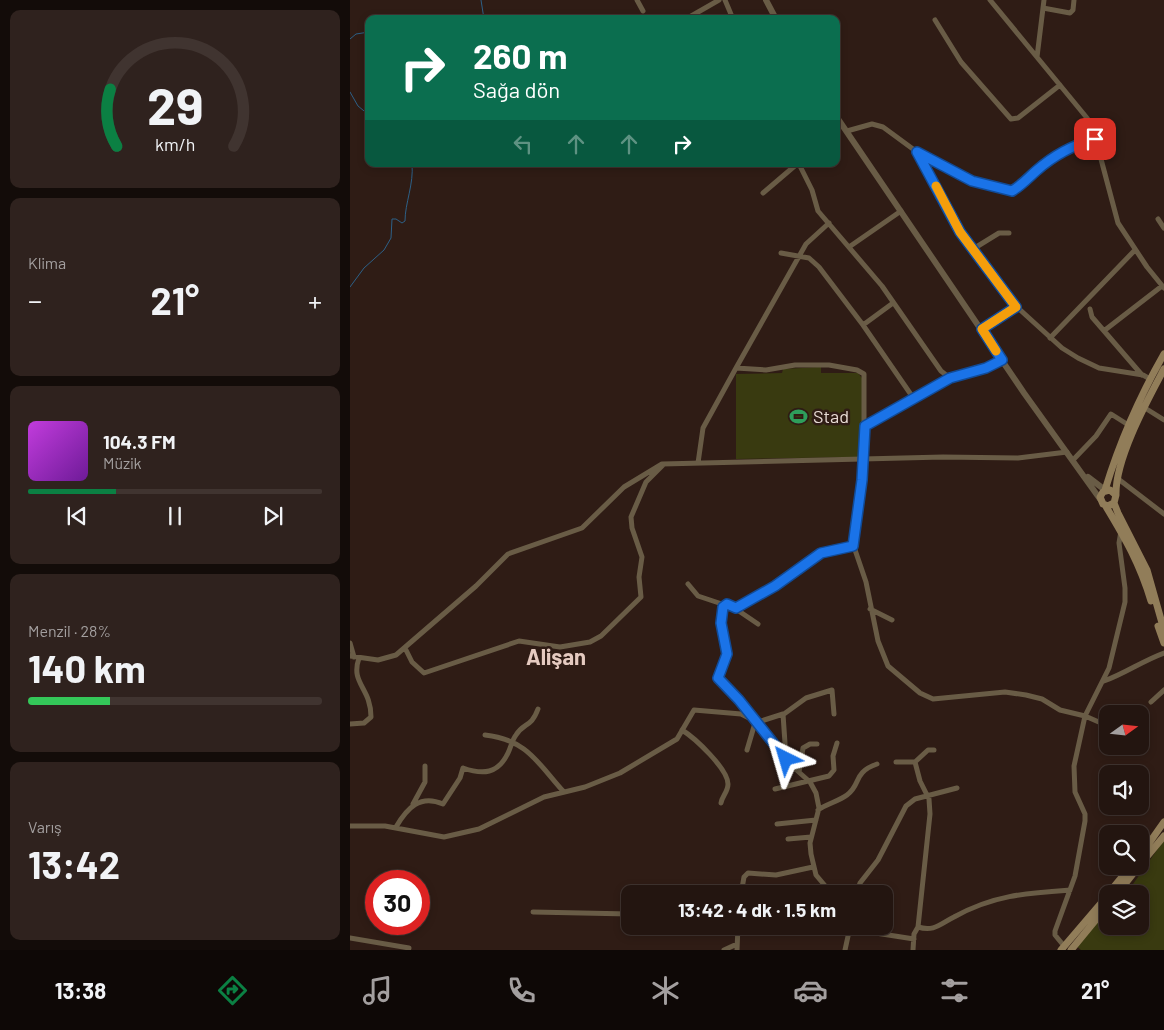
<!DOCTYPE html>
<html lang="tr">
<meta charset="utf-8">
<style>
body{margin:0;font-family:Barlow,sans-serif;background:#2f221e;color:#f1f3f6;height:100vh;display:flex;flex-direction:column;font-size:19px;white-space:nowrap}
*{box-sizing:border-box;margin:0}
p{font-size:16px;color:#a39f9f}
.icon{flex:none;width:28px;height:28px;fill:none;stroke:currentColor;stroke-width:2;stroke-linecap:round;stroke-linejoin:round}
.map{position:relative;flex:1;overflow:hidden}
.sheet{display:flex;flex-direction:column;gap:10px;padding:10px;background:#130c09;width:350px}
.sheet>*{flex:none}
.banner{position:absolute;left:15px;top:15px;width:475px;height:152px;border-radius:10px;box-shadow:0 2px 8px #0003,0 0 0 1px #403430;background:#0b6e4f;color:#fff;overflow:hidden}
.needle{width:32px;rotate:75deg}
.tools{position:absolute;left:749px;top:705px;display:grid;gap:10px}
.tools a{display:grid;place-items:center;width:50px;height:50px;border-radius:10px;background:#231510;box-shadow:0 2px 8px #0003,0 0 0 1px #403430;font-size:25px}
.speed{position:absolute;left:15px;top:870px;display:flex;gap:10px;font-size:25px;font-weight:700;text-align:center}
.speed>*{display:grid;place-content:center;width:65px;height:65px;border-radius:50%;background:#231510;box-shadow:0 2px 8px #0003,0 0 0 1px #403430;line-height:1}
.speed .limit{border:8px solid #d22;background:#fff;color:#111}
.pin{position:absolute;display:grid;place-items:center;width:42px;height:42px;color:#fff;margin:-21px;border-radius:10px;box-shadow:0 2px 8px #0006}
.me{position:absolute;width:55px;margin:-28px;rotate:320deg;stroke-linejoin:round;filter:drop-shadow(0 0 4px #0008)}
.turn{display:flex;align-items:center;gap:18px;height:105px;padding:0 25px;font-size:22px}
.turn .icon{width:65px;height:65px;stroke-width:2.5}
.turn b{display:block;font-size:35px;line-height:42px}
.lanes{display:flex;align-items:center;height:48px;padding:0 25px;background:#0003;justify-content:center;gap:25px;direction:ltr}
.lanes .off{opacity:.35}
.big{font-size:38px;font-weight:700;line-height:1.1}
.sheet .tile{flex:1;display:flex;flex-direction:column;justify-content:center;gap:8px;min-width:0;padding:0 18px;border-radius:10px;background:#2f221e}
.sheet .dial{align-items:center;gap:0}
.dial svg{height:130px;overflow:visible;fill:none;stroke:#403430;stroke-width:7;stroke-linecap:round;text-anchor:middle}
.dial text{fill:#f1f3f6;stroke:none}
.song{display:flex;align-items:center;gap:15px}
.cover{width:60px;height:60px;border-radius:8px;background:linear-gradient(135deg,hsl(290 70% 55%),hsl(280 70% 35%))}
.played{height:5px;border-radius:2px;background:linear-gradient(90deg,#0b8043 30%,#403430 30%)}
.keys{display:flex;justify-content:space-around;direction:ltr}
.heat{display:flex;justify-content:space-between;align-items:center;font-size:28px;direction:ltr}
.charge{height:8px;border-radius:4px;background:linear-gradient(90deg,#34c759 28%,#403430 0)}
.trip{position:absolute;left:271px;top:885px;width:272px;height:50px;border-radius:10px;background:#231510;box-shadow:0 2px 8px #0003,0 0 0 1px #403430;font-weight:700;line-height:50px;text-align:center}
.dock{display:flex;height:80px;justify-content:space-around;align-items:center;background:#0e0806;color:#a39f9f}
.dock .icon{width:35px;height:35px}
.dock .selected{color:#0b8043}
.dock b{font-size:22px;color:#f1f3f6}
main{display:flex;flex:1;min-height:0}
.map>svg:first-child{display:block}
.green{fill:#393a10}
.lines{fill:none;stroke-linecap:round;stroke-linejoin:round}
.stream{stroke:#2d6087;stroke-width:1}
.minor{stroke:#695c46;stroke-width:5}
.tertiary{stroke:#695c46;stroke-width:6}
.secondary{stroke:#917d59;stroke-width:7}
.route-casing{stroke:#114b97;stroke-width:12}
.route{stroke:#1a73e8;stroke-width:9}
.slow{stroke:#f59e0b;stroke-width:9}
.labels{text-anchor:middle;stroke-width:5;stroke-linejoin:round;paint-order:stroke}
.poi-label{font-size:18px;fill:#e8dbd5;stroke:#2f1c15;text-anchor:start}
.district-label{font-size:22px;font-weight:bold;fill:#e5cac0;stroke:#2f1c15}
</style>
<main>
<section class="sheet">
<div class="tile dial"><svg viewBox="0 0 100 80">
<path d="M14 69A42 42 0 1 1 86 69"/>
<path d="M14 69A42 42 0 0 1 10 34" stroke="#0b8043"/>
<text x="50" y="56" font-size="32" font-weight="700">29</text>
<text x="50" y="72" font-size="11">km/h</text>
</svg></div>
<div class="tile"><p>Klima</p>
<div class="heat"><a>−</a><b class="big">21°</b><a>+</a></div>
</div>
<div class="tile">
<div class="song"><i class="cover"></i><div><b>104.3 FM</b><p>Müzik</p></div></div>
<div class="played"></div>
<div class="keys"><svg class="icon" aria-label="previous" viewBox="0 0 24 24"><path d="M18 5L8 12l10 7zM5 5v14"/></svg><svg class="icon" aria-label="pause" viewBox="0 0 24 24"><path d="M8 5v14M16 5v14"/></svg><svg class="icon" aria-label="next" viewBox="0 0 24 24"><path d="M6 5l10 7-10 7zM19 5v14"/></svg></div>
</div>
<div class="tile"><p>Menzil · 28%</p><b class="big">140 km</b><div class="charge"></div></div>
<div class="tile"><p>Varış</p><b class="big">13:42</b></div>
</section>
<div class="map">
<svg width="814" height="950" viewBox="0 0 814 950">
<rect width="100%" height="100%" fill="#2f1c15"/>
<path class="green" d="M471 367V373H508L512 378V457L386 459V374L432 373 433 369Z
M814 840V950H731L725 945 757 912 758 926H790V894H776Z"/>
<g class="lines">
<path class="stream" d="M131 0 134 19
M0 39 6 34 19 32
M0 92 8 106 19 115
M0 287 14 268 34 250 41 238 42 219H46L52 223 55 221C55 203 64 184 62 164"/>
<path class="minor" d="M287 0 293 11
M375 0 383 19
M640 0 737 118 743 129 768 223 797 267 814 288
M693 8 720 13 723 10 724 0
M336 19 369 0
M585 20 611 62 661 119 668 118 710 85
M687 57 694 0
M497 131 522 124 533 127 567 152 622 181 662 191C672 185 678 178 686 171 704 155 722 145 745 139
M567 152 610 232 667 307 712 348 728 358 749 368 793 375 800 379
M449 164 462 190 468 211 532 286 591 371 600 378 636 368 652 360
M413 193 447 164
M808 219 814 228
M499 247 551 211
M623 249 649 233H659
M431 253 459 258 469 267 513 325 564 399
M740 309 742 317 792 375
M513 325 543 303
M632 329 667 307
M755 330 812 286
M700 338 785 250
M386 368 416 370 445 365H479L507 370 514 374V460L503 544 516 582 528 641 538 666 570 693 583 699 655 692 676 695 692 699 710 710 735 716 758 726
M795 408 814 420
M515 426 600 378
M723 460 746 436 761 414 780 426
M348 463 353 428 386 368 456 244 479 223
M767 478 814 514
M338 584 348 596 375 605
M386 608 425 586 471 553 503 546
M520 609 542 620
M0 643 4 657
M55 648 62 662 74 673 169 641 210 647 240 642 251 636 291 597 289 577 292 557 282 528 281 517 296 482 313 465
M0 656 28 660 46 655 126 586 158 554 232 528 274 487 312 464 593 457 668 458 717 452
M754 681C776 673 792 661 814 653
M801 702 814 690
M434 714 456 698 482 690 484 714
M402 719 389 700 368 678C368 667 378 659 377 648 375 633 365 618 375 605H380L408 624
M0 724 14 723 21 717C21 687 0 684 9 658
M332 730C345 738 378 769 378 784 378 792 372 796 371 803
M135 735C177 740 187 762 213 791
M397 750 405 723 433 714 436 758
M546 762H565L570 781 579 799 580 814 568 927 564 934 563 950
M565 762 578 750H584
M449 772 453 748 460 744H467
M425 789 479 776 484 770 483 756 487 743
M63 804 75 782V766
M468 810C477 804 489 801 497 795 512 784 502 773 527 764
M427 824 466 820
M0 826H35L94 837 129 829 194 797 235 787 270 773 327 739 344 710 391 714 403 720 442 766 460 782 466 793 469 808 460 843 461 854 466 875 482 894
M46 827C57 808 70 794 93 804L110 778 113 768C133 775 148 774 158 753 161 747 162 740 166 735 174 722 181 728 188 709
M438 839 461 837
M391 894 394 877 398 873 426 875 463 867
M506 894 510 883 528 860 556 806 565 799 607 788
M183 912 280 914
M568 927C584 932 590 924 604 917 643 895 677 893 720 890
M500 929 564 939
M0 938 59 948
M714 946 705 935V931L725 876 735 821V814L725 792 724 766 735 716 759 668 775 602V588L769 543 771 531
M374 950 387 944
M387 950 388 926
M495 950 500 927"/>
<path class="tertiary" d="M416 0 426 19
M486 116 674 393 750 499
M738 477 755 490"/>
<path class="secondary" d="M755 490C769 444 790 396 814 354
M766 495C765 459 797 401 814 369
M764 503 758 506 753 504 750 497 753 492 760 490 766 495 764 503 768 513 797 570 814 630
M755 505C775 538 790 564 801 601
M808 626 814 643
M790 856 814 822
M790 865 814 836
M758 894 781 866
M767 894 789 866
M711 950 758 895
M721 950 758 905"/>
</g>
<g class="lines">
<defs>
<path id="route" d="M436 759 389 700 368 678 377 654 371 623 373 607 377 604 386 608 425 586 471 553 503 546 512 480 515 426 600 378 636 368 652 360 632 329 666 307 610 232 567 152 622 181 662 191C672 185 678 178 686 171 704 155 723 145 745 139"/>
</defs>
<use href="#route" class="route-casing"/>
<use href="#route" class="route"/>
<path class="slow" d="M586 186 610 232 666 307 632 329 646 351"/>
</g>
<defs>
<symbol id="stadium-bare" viewBox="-9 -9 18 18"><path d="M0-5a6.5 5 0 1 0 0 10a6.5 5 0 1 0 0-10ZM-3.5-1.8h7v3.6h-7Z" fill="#2e9e5b" stroke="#2f1c15" stroke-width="2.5" paint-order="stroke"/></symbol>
</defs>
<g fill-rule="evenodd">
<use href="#stadium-bare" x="436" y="404" width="25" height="25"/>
</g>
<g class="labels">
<g class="poi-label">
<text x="463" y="423">Stad</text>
</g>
<g class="district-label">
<text x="206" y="665">Alişan</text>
</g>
</g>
</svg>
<div class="tools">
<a><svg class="needle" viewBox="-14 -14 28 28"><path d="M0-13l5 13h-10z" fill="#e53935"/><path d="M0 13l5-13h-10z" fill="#a39f9f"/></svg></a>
<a><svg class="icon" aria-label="sound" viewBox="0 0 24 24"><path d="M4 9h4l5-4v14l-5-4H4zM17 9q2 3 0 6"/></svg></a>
<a><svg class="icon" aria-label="search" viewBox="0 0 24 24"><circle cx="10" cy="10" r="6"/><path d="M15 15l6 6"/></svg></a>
<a><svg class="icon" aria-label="layers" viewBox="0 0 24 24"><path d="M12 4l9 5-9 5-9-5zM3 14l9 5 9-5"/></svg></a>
</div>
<div class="speed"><div class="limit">30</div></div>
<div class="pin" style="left:745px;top:139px;background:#d93025"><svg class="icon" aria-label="arrive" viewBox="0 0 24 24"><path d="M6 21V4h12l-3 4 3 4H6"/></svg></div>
<svg class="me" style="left:436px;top:759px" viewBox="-20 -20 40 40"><path d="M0-17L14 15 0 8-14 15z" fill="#1a73e8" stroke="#fff" stroke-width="4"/></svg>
<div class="trip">13:42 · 4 dk · 1.5 km</div>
<div class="banner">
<div class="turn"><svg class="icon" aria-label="right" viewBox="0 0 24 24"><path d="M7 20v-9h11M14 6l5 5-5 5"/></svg><div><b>260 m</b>Sağa dön</div></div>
<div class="lanes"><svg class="icon off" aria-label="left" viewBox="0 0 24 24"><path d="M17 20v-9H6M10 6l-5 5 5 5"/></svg><svg class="icon off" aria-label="ahead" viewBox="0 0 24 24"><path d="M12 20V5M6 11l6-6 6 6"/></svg><svg class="icon off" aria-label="ahead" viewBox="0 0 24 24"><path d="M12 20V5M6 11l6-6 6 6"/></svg><svg class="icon" aria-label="right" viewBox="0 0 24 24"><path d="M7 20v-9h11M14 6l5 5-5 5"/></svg></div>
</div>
</div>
</main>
<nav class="dock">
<b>13:38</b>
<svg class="icon selected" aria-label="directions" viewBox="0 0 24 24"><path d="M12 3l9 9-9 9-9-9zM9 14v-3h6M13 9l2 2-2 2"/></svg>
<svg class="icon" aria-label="music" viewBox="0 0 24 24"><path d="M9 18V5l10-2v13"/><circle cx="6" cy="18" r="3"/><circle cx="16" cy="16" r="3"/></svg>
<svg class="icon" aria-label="phone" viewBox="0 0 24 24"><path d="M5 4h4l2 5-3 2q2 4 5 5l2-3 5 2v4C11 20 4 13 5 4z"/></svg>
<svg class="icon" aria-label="climate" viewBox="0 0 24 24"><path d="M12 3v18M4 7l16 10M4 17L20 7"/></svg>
<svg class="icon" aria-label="car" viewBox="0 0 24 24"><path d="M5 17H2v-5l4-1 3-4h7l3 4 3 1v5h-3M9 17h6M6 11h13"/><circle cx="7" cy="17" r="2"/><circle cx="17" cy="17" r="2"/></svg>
<svg class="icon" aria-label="filters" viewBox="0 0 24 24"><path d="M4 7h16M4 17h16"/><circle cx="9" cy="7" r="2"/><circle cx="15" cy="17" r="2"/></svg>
<b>21°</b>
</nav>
